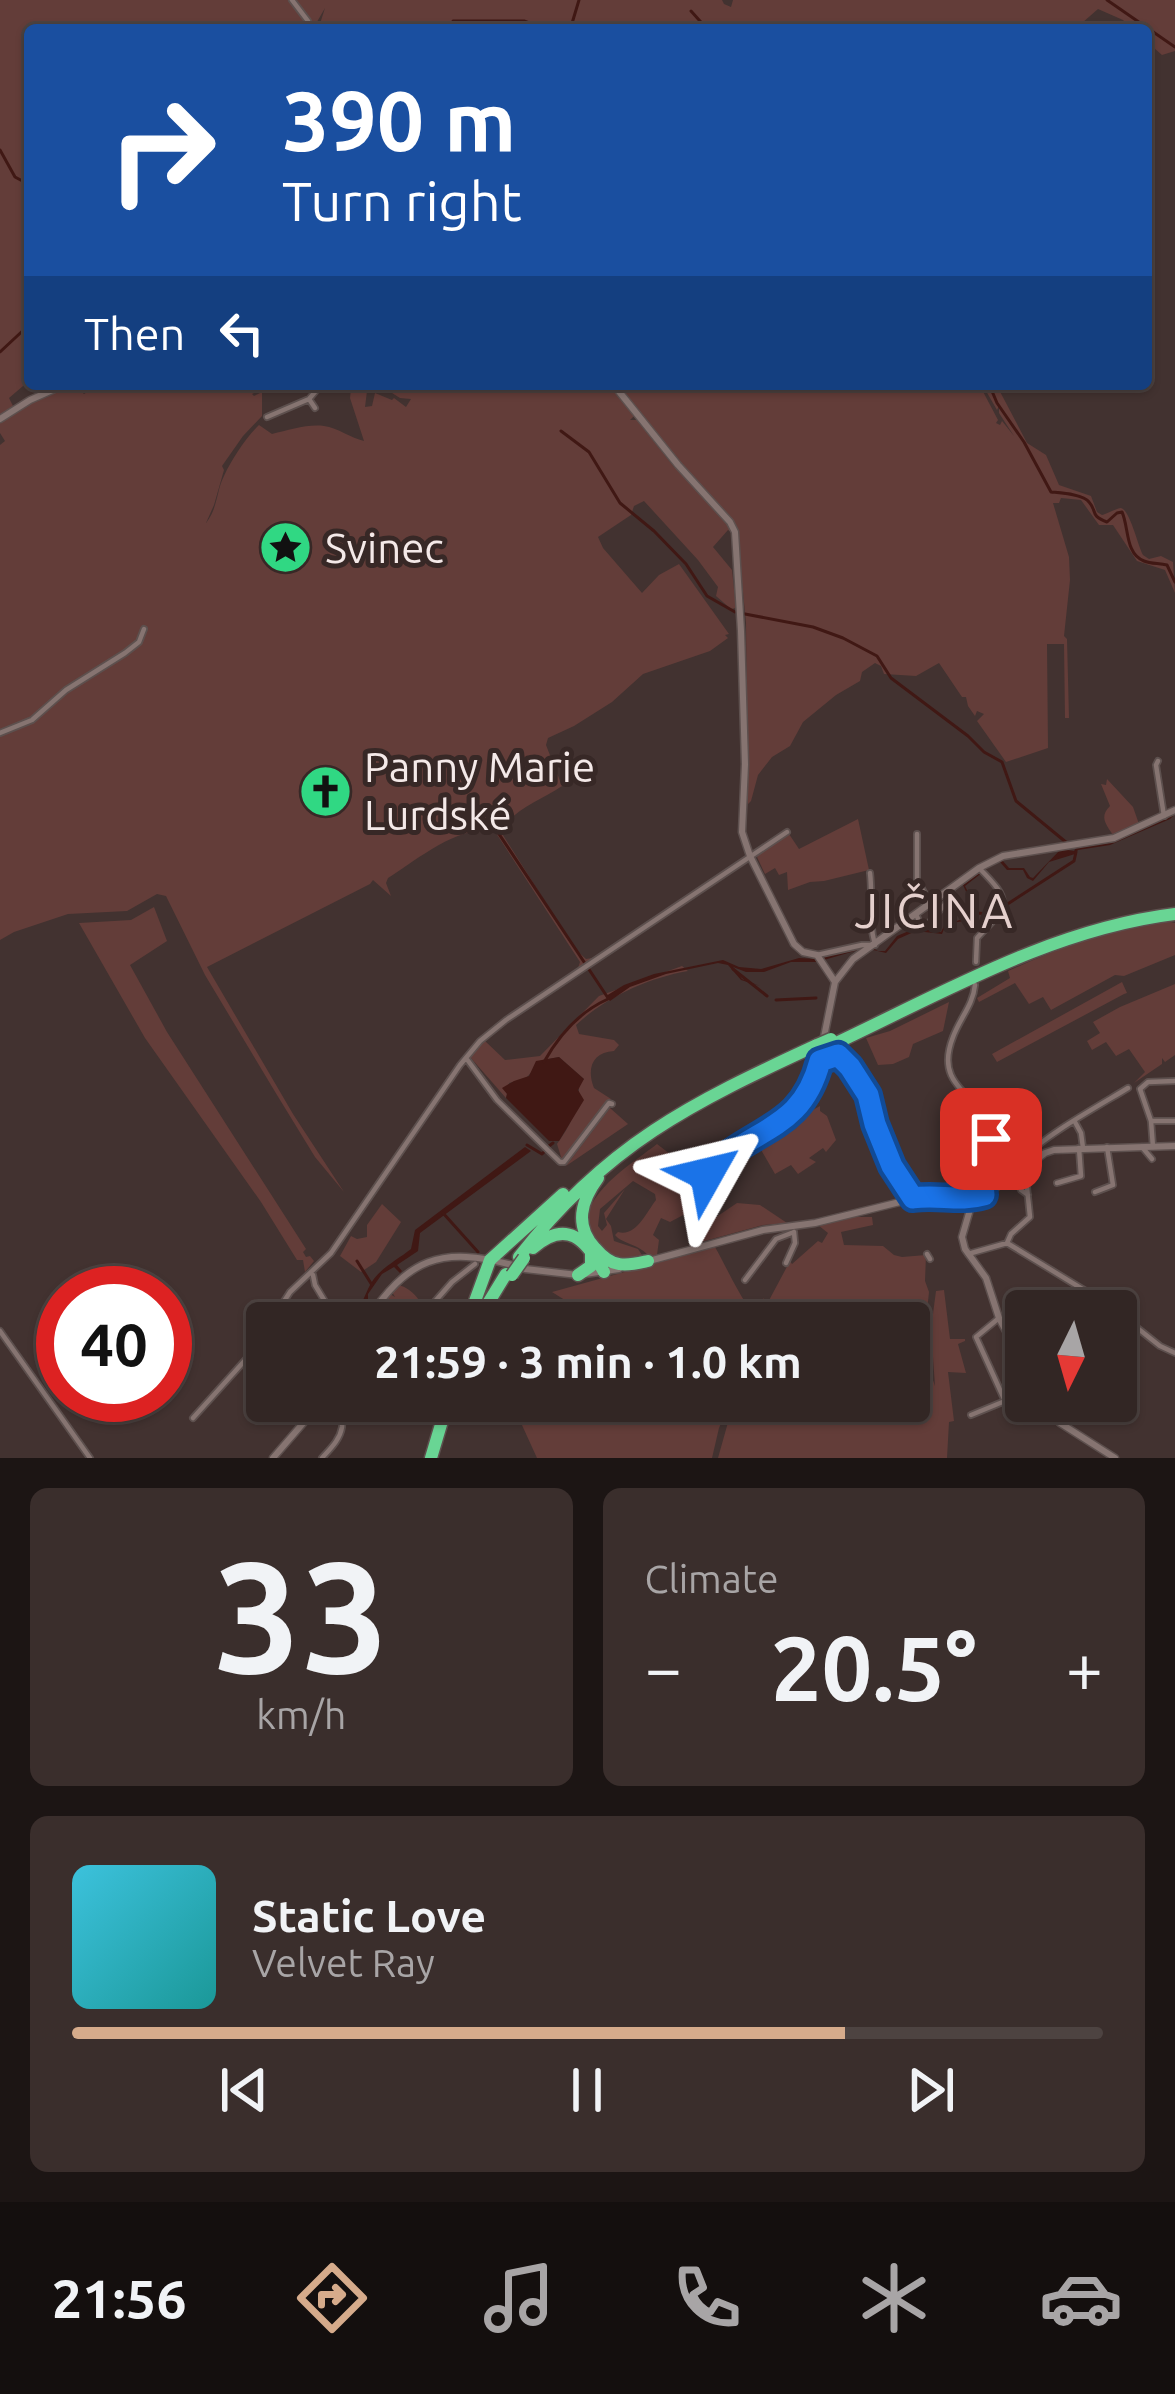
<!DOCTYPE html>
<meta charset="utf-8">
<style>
body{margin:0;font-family:Ubuntu,sans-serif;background:#3a2e2c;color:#f1f3f6;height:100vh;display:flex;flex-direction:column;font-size:45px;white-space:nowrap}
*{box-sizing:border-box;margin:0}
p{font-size:39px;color:#a8a5a6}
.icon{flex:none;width:66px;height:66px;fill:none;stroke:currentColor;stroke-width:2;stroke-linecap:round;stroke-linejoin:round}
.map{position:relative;height:1458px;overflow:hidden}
.drawer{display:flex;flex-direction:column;gap:30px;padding:30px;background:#1c1514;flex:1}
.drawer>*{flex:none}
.top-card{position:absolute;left:24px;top:24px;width:1128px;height:366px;border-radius:12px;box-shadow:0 3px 9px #0004,0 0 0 3px #4d4341;background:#1a4fa0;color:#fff;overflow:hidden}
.needle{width:78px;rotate:185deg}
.buttons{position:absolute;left:1005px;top:1290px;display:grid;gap:24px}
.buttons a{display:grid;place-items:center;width:132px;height:132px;border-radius:12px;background:#322624;box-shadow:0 3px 9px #0004,0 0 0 3px #4d4341;font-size:60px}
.speed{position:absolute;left:36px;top:1266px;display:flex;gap:24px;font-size:60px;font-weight:700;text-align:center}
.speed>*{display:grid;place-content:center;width:156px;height:156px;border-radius:50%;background:#322624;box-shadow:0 3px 9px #0004,0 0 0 3px #4d4341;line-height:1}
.speed .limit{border:18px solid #d22;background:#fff;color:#111}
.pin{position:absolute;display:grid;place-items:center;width:102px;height:102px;color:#fff;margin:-51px;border-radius:24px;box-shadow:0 6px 18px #0006}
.me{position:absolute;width:132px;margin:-66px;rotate:53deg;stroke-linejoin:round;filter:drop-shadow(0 0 9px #0008)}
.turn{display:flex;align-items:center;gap:42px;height:252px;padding:0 60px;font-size:54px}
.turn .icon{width:156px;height:156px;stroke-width:2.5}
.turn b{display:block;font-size:84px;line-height:102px}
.then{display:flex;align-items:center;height:114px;padding:0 60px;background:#0003;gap:24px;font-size:45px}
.big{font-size:90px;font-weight:700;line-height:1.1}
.drawer .widget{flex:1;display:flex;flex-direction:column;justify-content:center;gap:18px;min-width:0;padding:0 42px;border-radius:18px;background:#3a2e2c}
.drawer .dial{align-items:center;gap:0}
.dial b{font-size:156px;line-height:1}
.song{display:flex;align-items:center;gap:36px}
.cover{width:144px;height:144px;border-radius:18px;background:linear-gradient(135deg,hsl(190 70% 55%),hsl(180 70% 35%))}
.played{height:12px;border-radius:6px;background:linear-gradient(90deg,#d6ab8b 75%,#4d4341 75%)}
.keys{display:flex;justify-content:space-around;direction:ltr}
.heat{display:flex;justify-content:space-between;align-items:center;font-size:66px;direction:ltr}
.drawer .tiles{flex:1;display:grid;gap:30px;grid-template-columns:1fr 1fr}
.widget:last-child{grid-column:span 2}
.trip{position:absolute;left:246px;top:1302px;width:684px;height:120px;border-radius:12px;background:#322624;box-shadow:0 3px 9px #0004,0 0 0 3px #4d4341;font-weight:700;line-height:120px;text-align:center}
.tabs{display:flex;height:192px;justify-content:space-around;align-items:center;background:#140f0e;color:#a8a5a6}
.tabs .icon{width:84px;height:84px}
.tabs .selected{color:#d6ab8b}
.tabs b{font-size:54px;color:#f1f3f6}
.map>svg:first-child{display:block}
.green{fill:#633d39}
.water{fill:#401814}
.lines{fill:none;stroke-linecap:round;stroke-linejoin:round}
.stream{stroke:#401814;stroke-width:3}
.minor-casing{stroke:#5d504e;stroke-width:8}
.tertiary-casing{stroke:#5d504e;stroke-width:9}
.motorway-casing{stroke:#5d504e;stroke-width:15}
.minor{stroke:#867471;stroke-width:4.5}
.tertiary{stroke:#867471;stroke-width:6}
.motorway{stroke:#69d594;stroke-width:12}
.motorway-bridge-casing{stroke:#5d504e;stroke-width:15;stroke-linecap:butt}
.motorway-bridge{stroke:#69d594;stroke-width:12}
.route-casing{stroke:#114b97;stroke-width:30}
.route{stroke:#1a73e8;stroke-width:21}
.labels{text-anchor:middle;stroke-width:10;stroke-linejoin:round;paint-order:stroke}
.poi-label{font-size:42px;fill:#f4e9e8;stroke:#372826;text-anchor:start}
.quarter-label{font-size:48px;letter-spacing:3px;fill:#e5d0cd;stroke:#372826}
</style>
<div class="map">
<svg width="1175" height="1458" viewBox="0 0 1175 1458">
<rect width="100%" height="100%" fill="#423230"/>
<path class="green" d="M0 0H722L724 4 731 7 733 0H1175V51L1162 55 1146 41V30H1133L1123 20 1098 9 1074 30H1015L1010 26 1011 30H318L325 8 314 27 302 8 297 9 306 21 307 30H30V375H28L30 380 9 398 13 406 0 415Z
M69 384H73L84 394 99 384H257L260 390 252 394 254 396 262 392V416L243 436 222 466 224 470 214 505 206 523C218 508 216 492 224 476 232 459 245 439 259 425L272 434C289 430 307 424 324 426 338 428 351 438 364 441L350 398 351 389 367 391 365 407 372 406 375 393 392 400 394 398 406 407 411 399 400 398 392 393 394 384H611L635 415 630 420H637L674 467 681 471 685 469 667 445 664 446 614 384H979L998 420 996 423 1000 425 1002 421 1014 436 999 413V406L997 410 982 384H996L1027 443 1046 455 1059 485 1091 496 1097 512 1102 515C1104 515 1120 507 1121 508 1130 510 1138 546 1143 555L1149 559 1161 556 1173 562 1175 593 1165 570 1137 561 1113 525H1099L1081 500 1061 498 1059 503H1053L1069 557 1070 580 1064 636 1067 639 1069 718H1065L1064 644H1047L1048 748 1006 762 977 721 984 714 977 711 975 716 968 706 966 697H962L939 663 916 676 884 674 881 666 875 663 862 672 860 681 836 695 803 722 790 746 772 757 758 775 751 801 748 804 746 623 737 530 736 525 706 491 702 493 729 524 733 533 728 530 713 547 732 570 736 608 731 609 716 596 718 587 698 560 644 501 634 506 631 515 598 537 603 548 642 593 659 575 679 564 729 634 725 635 728 638 710 651 643 674 612 702 574 726 548 738 546 745 562 786C542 800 512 809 501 832L575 949 586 959 592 958 629 936 549 987 578 968 580 962 496 833C464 820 414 862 388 878L386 883 391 896 373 880 370 884 207 967 293 1114 344 1192 315 1157 277 1095 205 975 166 896 157 894 127 911 68 914 14 932 0 940V734L15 728 0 732V445L5 441 0 433V421L30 402Z
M1107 779 1133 807 1139 824 1113 835C1106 824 1099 817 1110 806L1101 784 1106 785Z
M858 819 869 870 824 881 810 882 788 890 787 872 779 875 775 868 765 874 757 857 759 853 789 834 799 849Z
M154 907 167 941 130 965 167 1032 306 1249 303 1252 306 1257 310 1256 314 1261 305 1272 303 1260H297L261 1202 145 1038 79 923 131 920Z
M1167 921 1175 923V955L1124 976 1115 975 1051 1010 1043 997 1029 1004 1015 983 979 1002 977 998 1010 978 1008 971C1060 948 1111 928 1167 921Z
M682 966 688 971C648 978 606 997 576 1025L579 1034 614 1040 619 1045 614 1051C593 1052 586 1068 594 1088L611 1099 605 1102V1105L564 1160H562L557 1144C570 1126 580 1107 579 1085L584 1079 559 1057 543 1060 525 1079 509 1083 506 1098 470 1057 485 1041 505 1060 540 1056 599 996Z
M1122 982 1127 993 1124 994 997 1062 992 1054Z
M1175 984V1055L1165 1062 1162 1058V1064L1134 1083 1145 1072 1129 1049 1116 1056 1106 1042 1092 1050 1087 1041 1100 1033 1093 1022 1120 1007Z
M949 1002 943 1031 913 1044 909 1057 893 1064 878 1065 866 1038 890 1031Z
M823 1075 808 1107 811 1111 820 1106V1111L827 1116 836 1140 826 1152 823 1148 809 1158 816 1162 798 1174 791 1165 775 1174 756 1141 796 1119Z
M610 1108 628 1124 566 1166Z
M657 1144 691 1170 710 1168 694 1189 691 1211 670 1222 661 1218 653 1235 659 1240 657 1255 650 1257C638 1243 622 1244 615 1235L618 1232C636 1237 646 1213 656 1200L655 1194 633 1181 600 1209 598 1226 602 1231 607 1225 604 1213 625 1189 606 1219 611 1226 614 1241 638 1249 642 1255 615 1260C609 1254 599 1247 593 1240 567 1202 633 1163 657 1144Z
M737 1203 760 1205 787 1223 763 1225 701 1242 700 1228Z
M382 1204 401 1222 376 1262 361 1272 340 1256 351 1236 357 1239 367 1237V1225Z
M854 1217H872L873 1225 841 1232 844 1245 883 1246 894 1255 902 1257 926 1255 925 1281 929 1292 927 1311 930 1313 929 1369 935 1386 931 1329 936 1291 944 1290 950 1339H965V1341L958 1344 966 1373 948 1372 954 1421 949 1422 947 1458H718L734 1401H909V1323H757L790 1261 792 1264 818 1241 822 1243 828 1233 818 1225Z
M715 1247C726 1266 738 1294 751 1310L764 1298 753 1323H560L588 1311 586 1306 576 1307 552 1292Z
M398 1285C409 1287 422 1299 422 1310L413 1318 406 1315 407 1323H372L387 1297 390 1294 395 1297 392 1292Z
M511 1401H565L570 1409 576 1406 574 1401H731L719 1428 712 1458H537Z"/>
<path class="water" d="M1175 814 1170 819 1110 845 1078 850 1075 854 1049 862 1033 881 1027 878 1023 870H1007L1000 862 992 865 965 886 977 910 976 914 964 921 946 924 942 934 916 931 898 939 886 953 865 948 817 962H791L764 972H746L733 967 742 979 760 986 741 980 728 965 718 963 666 974 630 987 610 1001 606 996 624 985 654 974 723 960 739 967 761 969 799 958 817 959 835 952 869 946 878 951H885L897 936 916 928 941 932 946 922 957 921 971 915 974 909 963 885 991 863 1002 860 1009 868H1024L1030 877 1033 878 1061 849 1074 851 1076 848 1072 847 1109 843Z
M559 1057 584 1079 578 1090 584 1100 559 1141H549L506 1098 507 1094 502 1088 514 1081 529 1076 536 1061Z
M525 1147 531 1151 420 1233 418 1251 397 1265 402 1271 400 1273 394 1267 382 1274 368 1294V1300L363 1306 357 1323H351C358 1312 363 1300 368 1289 376 1270 396 1261 411 1249L415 1230Z"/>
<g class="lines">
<path class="stream" d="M1107 0 1175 47
M691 11 708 30
M453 21H524L548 30
M570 30 579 0
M0 150 15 177 30 185
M0 352 30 324
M989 384 997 403 1024 442 1051 492C1061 493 1083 494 1089 502 1098 512 1089 515 1107 522L1117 513 1122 512C1129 527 1125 554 1144 561 1151 564 1159 563 1167 565L1175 582
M561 431 589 452 620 503 654 531 686 564 707 596 735 612
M745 614 813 627 843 638 877 656 891 678 968 736 984 752 1002 762 1016 801 1067 843
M493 825 608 998
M977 913 988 914 1003 907 1074 861 1076 852
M733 969 767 996
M776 1000 816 998
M544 1062C559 1035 579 1012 608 999
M527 1145 542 1154 545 1151
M549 1146 553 1143
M443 1213 478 1252
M357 1261 372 1285"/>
<defs>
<path id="minor" d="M292 0 308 21 310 30
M312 384 315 392 309 399 315 408
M267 417 309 399
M0 733 32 720 66 690 125 653 139 642 144 629
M1158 761 1156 765 1164 816
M917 834V880L930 903
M916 914 921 926 928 924 953 895 950 889
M817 955 862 945H875C868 920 873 898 870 873
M976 962 977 938C1009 905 1013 902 979 868
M975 985C973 1005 960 1018 953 1037 939 1073 956 1085 980 1108 992 1119 999 1134 1011 1144 1016 1148 1022 1150 1027 1154
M466 1058 497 1100 560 1162H564L609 1103 612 1104
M820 1061 839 1055C879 1097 877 1152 913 1198
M972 1104 974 1115 986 1132 981 1162 984 1195
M1151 1121H1175
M1075 1122 1081 1133 1083 1148
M989 1138 1013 1145
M1142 1147 1152 1159
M1153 1147 1151 1121 1140 1089 1148 1082 1175 1081
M1015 1176 1021 1190 1028 1195
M1057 1183 1081 1176 1079 1148
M1095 1192 1113 1185 1107 1147
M1007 1243 1011 1234 1030 1217C1029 1205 1024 1167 1026 1159 1030 1143 1109 1100 1128 1088
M927 1254 930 1259
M968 1254 1007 1243 1107 1304 1160 1346 1175 1353
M786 1263 795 1243 794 1232
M313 1275 315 1285 338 1323
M745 1280 776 1239 794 1232
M270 1323 290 1292 331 1253 460 1065 480 1041 506 1020 787 832
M416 1323 452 1282 475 1264
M0 1331 90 1458
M971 1415 1005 1401 976 1337 999 1318
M193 1418 248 1357 267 1328
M322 1458C330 1449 340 1440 342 1427 343 1415 341 1412 348 1401"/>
<path id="tertiary" d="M613 384 678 465 730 522 735 532 741 631 745 764 742 832 750 856 794 944 803 952 817 955 835 982
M0 419 30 400 66 384
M823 1042 835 982 853 959 979 868 1003 856 1114 838 1175 810
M970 1199 969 1213 962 1237 965 1249 986 1278 999 1318 1026 1368
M693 1248C697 1227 693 1203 702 1183 707 1171 718 1163 728 1155 776 1119 806 1123 821 1055
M649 1261 763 1230 815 1223 920 1197 970 1199 979 1197 1012 1178 1045 1153 1054 1150 1175 1146
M525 1269 578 1275 619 1269
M365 1323C408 1258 440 1245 516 1266
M1043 1401 1060 1423 1115 1458
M273 1458 305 1421 316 1401"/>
<path id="motorway" d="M830 1046C941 994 1052 929 1175 914
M598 1178C581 1201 574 1225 595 1248 601 1255 609 1263 619 1264 628 1266 639 1263 648 1261
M533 1248C567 1218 586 1240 604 1272
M519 1257C606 1145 691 1103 817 1045
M578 1275 591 1266V1252
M467 1323 490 1260 563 1194
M476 1323 506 1274
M431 1458 448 1401"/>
</defs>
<use href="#minor" class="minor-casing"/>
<use href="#tertiary" class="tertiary-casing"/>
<use href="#motorway" class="motorway-casing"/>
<use href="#minor" class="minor"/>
<use href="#tertiary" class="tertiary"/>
<use href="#motorway" class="motorway"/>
<defs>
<path id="motorway-bridge" d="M817 1045 831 1039
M512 1275 524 1258"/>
</defs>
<use href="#motorway-bridge" class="motorway-bridge-casing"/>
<use href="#motorway-bridge" class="motorway-bridge"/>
</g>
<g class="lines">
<defs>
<path id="route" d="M707 1174C750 1126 801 1134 820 1061L838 1055 850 1067 868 1095 875 1124 892 1166 913 1198C937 1194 960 1202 984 1195L981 1162 987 1136 991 1139"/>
</defs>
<use href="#route" class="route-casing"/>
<use href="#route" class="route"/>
</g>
<defs>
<symbol id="sight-disc" viewBox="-11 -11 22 22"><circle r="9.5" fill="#30d883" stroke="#372826"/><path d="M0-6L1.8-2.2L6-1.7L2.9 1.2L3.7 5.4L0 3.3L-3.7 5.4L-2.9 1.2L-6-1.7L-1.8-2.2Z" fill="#111"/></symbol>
<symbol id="church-disc" viewBox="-11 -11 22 22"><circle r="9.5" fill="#30d883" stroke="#372826"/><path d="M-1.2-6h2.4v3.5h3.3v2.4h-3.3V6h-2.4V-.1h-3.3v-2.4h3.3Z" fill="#111"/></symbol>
</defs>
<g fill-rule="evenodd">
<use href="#sight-disc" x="256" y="518" width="59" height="59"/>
<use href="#church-disc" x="296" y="762" width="59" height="59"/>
</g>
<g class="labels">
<g class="poi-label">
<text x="325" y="563">Svinec</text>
<text x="364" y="782">Panny Marie<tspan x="364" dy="48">Lurdské</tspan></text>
</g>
<g class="quarter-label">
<text x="935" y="928">JIČINA</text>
</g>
</g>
</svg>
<div class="buttons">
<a><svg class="needle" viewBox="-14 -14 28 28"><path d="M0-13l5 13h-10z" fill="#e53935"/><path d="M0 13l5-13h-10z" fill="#a8a5a6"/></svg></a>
</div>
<div class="speed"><div class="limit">40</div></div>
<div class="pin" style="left:991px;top:1139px;background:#d93025"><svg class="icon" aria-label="arrive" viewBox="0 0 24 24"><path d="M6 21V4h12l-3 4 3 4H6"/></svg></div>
<svg class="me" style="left:707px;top:1174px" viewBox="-20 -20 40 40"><path d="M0-17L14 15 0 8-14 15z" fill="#1a73e8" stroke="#fff" stroke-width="4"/></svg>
<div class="trip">21:59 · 3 min · 1.0 km</div>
<div class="top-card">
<div class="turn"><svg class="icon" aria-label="right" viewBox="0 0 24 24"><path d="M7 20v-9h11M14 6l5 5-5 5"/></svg><div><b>390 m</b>Turn right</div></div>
<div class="then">Then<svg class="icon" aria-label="left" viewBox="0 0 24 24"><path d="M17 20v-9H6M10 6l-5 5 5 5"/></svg></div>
</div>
</div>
<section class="drawer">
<div class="tiles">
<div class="widget dial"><b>33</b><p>km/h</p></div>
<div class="widget"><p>Climate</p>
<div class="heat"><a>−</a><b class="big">20.5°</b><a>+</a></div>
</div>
<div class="widget">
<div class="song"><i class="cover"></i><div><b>Static Love</b><p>Velvet Ray</p></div></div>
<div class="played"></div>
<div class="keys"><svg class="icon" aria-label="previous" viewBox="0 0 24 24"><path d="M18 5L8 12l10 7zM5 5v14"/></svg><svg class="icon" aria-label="pause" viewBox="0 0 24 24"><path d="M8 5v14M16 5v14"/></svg><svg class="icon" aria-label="next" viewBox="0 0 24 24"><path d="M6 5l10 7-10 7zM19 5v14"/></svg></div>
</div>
</div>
</section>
<nav class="tabs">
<b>21:56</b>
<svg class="icon selected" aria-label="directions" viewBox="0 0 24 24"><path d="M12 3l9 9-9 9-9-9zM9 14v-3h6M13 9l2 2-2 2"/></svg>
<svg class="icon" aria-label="music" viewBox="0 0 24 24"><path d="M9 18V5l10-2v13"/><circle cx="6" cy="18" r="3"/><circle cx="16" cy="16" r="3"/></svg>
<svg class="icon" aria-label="phone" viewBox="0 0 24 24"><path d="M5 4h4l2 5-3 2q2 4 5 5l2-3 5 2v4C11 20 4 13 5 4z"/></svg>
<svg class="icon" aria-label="climate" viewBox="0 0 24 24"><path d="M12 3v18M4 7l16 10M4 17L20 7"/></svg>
<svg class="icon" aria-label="car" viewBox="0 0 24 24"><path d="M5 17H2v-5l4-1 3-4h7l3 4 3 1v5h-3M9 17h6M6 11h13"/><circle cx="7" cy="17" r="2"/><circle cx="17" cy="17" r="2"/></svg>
</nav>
